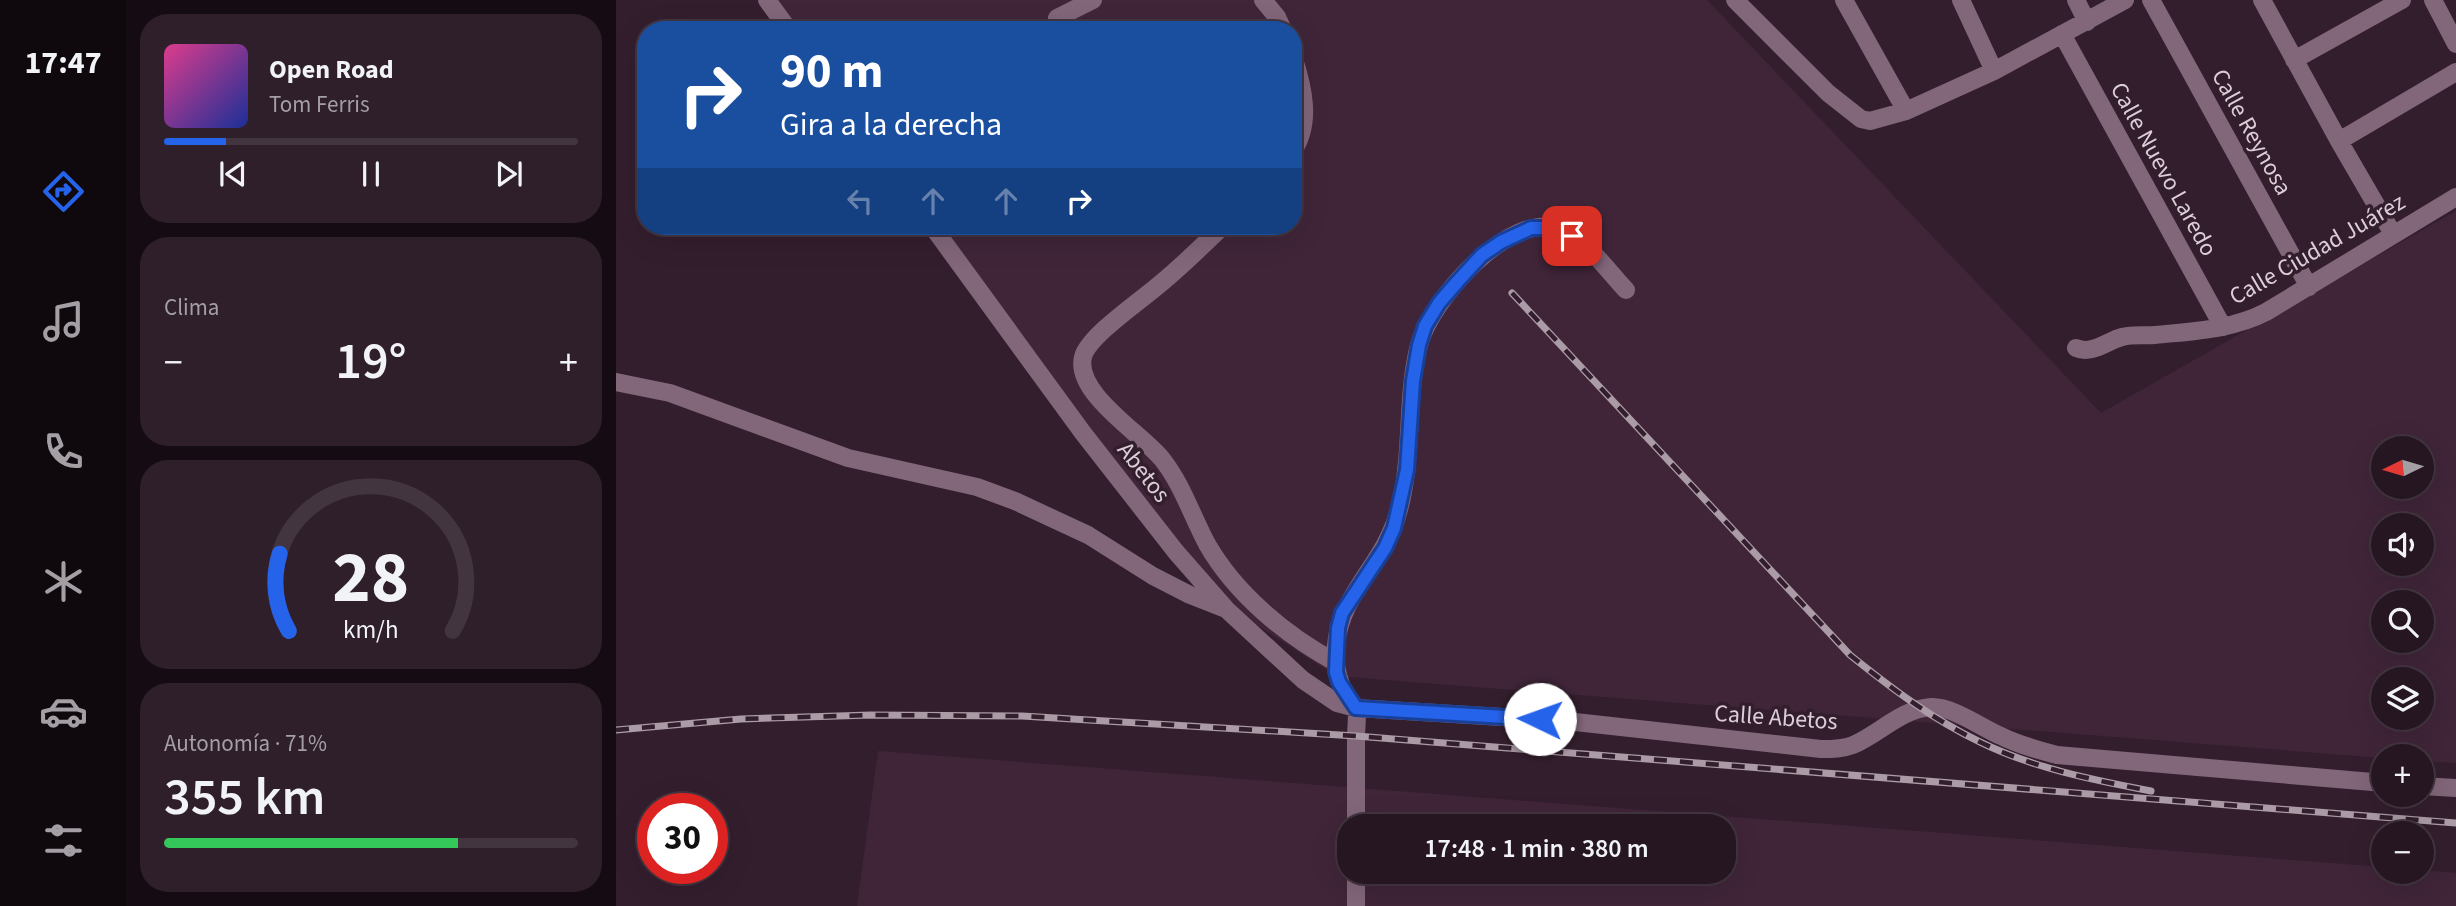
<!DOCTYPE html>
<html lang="es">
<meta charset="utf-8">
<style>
body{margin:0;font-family:"Source Sans 3",sans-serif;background:#2e1f2a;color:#f1f3f6;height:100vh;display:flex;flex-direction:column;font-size:26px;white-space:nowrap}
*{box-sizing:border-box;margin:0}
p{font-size:23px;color:#a49fa5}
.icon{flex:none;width:38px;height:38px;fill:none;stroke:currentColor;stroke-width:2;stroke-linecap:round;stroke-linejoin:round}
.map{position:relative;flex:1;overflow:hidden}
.details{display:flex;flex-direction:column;gap:14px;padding:14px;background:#150c13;width:490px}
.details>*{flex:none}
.hud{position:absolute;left:21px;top:21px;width:665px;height:214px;border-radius:28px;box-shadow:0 7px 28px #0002,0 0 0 2px #423540;background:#1a4fa0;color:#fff;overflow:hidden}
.needle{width:46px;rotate:265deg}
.fabs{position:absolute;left:1755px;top:436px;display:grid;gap:14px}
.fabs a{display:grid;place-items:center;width:63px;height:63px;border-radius:50%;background:#261622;box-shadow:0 7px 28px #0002,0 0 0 2px #423540;font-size:35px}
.speed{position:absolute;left:21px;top:793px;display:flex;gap:14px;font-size:35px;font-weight:700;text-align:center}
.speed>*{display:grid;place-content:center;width:91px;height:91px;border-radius:50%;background:#261622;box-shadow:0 7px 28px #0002,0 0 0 2px #423540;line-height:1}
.speed .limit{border:10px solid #d22;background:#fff;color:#111}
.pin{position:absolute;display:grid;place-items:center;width:60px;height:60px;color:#fff;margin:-30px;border-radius:14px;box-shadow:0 4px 10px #0006}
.me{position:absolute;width:77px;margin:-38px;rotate:273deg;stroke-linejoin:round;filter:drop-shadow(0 0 5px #0008)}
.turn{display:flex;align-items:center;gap:24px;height:147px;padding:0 28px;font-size:32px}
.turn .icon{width:91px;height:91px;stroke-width:2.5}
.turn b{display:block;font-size:49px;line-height:60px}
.lanes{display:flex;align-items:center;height:66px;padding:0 28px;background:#0003;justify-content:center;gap:35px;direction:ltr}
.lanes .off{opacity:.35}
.big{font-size:52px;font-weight:600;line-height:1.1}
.details .card{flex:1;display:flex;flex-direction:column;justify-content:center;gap:10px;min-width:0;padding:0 24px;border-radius:28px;background:#2e1f2a}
.details .dial{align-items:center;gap:0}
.dial svg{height:182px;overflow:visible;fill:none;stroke:#423540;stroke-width:7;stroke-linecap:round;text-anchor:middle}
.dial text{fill:#f1f3f6;stroke:none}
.song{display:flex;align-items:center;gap:21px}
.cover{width:84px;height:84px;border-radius:10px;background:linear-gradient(135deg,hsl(330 70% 55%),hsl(230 70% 35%))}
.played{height:7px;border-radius:4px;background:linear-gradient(90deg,#2563eb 15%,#423540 15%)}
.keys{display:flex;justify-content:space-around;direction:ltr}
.heat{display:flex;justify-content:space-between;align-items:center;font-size:38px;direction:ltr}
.charge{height:10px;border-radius:5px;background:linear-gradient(90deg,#34c759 71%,#423540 0)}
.trip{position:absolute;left:721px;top:814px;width:399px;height:70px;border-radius:28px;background:#261622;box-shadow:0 7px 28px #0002,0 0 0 2px #423540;font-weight:600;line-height:70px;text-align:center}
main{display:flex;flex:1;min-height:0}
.tab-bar{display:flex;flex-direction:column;width:126px;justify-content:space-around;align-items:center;background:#0f090e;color:#a49fa5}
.tab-bar .icon{width:49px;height:49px}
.tab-bar .on{color:#2563eb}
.tab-bar b{font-size:32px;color:#f1f3f6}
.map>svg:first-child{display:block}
.built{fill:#402539;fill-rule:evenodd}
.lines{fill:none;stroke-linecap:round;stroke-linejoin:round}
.minor{stroke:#82667a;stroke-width:18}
.rail-casing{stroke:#ab9ba7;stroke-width:7}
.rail{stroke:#331e2d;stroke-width:4.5;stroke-dasharray:13;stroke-linecap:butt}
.route-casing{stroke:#184099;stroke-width:18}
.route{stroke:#2563eb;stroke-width:12}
.labels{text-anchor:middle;stroke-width:7;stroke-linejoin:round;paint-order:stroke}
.street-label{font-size:24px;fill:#dcced8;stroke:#331e2d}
</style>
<main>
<nav class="tab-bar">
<b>17:47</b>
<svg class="icon on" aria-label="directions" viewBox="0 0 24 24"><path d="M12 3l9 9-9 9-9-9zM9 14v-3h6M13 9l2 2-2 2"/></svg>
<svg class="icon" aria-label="music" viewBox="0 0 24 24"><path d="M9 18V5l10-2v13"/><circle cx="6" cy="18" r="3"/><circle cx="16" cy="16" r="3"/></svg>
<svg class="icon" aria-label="phone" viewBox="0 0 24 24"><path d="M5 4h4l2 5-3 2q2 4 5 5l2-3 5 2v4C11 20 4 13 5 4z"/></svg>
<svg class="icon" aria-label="climate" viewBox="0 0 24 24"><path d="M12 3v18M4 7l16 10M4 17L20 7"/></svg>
<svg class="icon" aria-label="car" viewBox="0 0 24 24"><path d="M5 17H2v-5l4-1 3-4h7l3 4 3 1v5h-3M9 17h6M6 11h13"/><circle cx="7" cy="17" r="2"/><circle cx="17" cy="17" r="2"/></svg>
<svg class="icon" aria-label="filters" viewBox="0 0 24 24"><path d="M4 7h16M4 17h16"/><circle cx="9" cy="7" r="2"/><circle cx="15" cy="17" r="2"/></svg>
</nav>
<section class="details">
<div class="card">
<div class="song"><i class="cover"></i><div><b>Open Road</b><p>Tom Ferris</p></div></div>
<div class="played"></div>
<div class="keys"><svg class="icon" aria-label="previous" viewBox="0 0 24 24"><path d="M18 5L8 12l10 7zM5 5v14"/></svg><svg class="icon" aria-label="pause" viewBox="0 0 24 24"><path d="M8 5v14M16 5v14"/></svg><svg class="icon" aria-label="next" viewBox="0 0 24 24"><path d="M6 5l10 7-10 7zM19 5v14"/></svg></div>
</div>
<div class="card"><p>Clima</p>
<div class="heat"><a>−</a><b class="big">19°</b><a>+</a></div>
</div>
<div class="card dial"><svg viewBox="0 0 100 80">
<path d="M14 69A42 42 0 1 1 86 69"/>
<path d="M14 69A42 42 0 0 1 10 35" stroke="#2563eb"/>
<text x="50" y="56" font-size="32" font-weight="700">28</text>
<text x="50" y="72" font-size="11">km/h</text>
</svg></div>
<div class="card"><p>Autonomía · 71%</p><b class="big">355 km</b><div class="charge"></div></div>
</section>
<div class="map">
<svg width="1840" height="906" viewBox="0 0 1840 906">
<rect width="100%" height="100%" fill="#331e2d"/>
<path class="built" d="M155 0H1091L1485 413 1840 211V763L1806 761V756L1767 758 720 676 602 600 323 226H677V30H177ZM1768 448H1806V486H1768ZM1768 525H1806V564H1768ZM1768 602H1806V640H1768ZM1768 679H1806V718H1768Z
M262 751 1767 867 1768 872 1806 870 1840 873V906H241ZM733 826H1108V872H733Z"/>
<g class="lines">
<path class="minor" d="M151 0 173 30
M647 0 661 17 667 30
M1119 0 1212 93 1245 119 1254 121 1290 111 1378 71 1509 0
M1228 0 1290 111
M1345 0 1378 71
M1460 0 1471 22
M1535 0 1693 287
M1646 0 1723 141 1777 234
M1817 0 1840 44
M441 18 477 0
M1446 34 1607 327
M677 56C687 86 696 123 677 151
M1678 60 1786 0
M1723 141 1840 72
M316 226 467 433 560 552 610 609 687 680 721 703 740 708 950 721 1205 749C1216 749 1227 749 1237 745 1263 734 1285 709 1315 707 1336 706 1366 728 1385 736 1403 745 1422 750 1441 755L1768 783
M607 226C586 246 566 266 544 284 527 299 472 336 467 357 458 393 526 434 546 459 566 484 576 516 591 544 619 593 669 635 719 662
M1460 348C1476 355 1491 341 1506 337 1517 334 1528 336 1539 335 1577 331 1615 330 1650 312L1840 197
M0 382 54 393 232 458 361 487 399 501 472 535 537 576 574 595 607 608
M1806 786 1840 788
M740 826C740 796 740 766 740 736 740 728 742 717 740 709 739 705 734 700 731 696 721 680 718 665 720 646 724 594 768 564 782 513 798 458 789 400 803 345 814 301 893 210 944 229 970 239 991 270 1010 290
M740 906V872"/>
<defs>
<path id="rail" d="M896 293 1234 655C1275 688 1316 719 1364 742 1417 768 1477 780 1535 791
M0 730 125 719 255 715 406 716 740 736 1840 823"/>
</defs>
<use href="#rail" class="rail-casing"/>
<use href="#rail" class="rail"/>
</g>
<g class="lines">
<defs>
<path id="route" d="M924 719 740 708 723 682 720 672 722 628 726 613 769 548 778 528 791 470 797 381 803 345 809 326 823 303 842 281 866 255 885 242 915 228H943L956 236"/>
</defs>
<use href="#route" class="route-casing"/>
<use href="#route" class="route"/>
</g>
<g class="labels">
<g class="street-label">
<text transform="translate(1636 132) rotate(61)" y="8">Calle Reynosa</text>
<text transform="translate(1548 169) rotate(61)" y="8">Calle Nuevo Laredo</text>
<text transform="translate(1701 249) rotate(-30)" y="8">Calle Ciudad Juárez</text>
<text transform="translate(528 472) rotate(52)" y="8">Abetos</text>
<text transform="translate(1160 717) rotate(4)" y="8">Calle Abetos</text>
</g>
</g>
</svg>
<div class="fabs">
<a><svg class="needle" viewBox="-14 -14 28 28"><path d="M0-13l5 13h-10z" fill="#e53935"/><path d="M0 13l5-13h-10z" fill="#a49fa5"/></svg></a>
<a><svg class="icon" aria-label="sound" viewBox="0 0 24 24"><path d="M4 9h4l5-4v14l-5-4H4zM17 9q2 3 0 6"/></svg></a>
<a><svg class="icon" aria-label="search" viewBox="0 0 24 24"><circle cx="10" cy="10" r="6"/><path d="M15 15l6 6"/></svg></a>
<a><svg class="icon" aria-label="layers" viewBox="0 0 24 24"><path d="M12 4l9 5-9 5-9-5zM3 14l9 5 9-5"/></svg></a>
<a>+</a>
<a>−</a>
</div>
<div class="speed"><div class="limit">30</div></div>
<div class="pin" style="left:956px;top:236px;background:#d93025"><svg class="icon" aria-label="arrive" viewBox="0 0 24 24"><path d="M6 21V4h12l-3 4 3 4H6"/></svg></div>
<svg class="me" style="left:924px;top:719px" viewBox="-20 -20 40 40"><circle r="19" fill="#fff"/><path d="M0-13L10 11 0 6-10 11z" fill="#2563eb"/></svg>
<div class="trip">17:48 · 1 min · 380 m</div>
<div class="hud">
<div class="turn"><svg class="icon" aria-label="right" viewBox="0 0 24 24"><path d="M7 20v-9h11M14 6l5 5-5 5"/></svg><div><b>90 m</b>Gira a la derecha</div></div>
<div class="lanes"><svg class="icon off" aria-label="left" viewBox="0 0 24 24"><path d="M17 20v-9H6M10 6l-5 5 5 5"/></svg><svg class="icon off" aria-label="ahead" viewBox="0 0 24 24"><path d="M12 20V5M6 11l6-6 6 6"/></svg><svg class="icon off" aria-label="ahead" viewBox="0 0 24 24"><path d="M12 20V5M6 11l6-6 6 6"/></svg><svg class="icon" aria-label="right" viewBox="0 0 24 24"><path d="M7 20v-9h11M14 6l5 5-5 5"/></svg></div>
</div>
</div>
</main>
